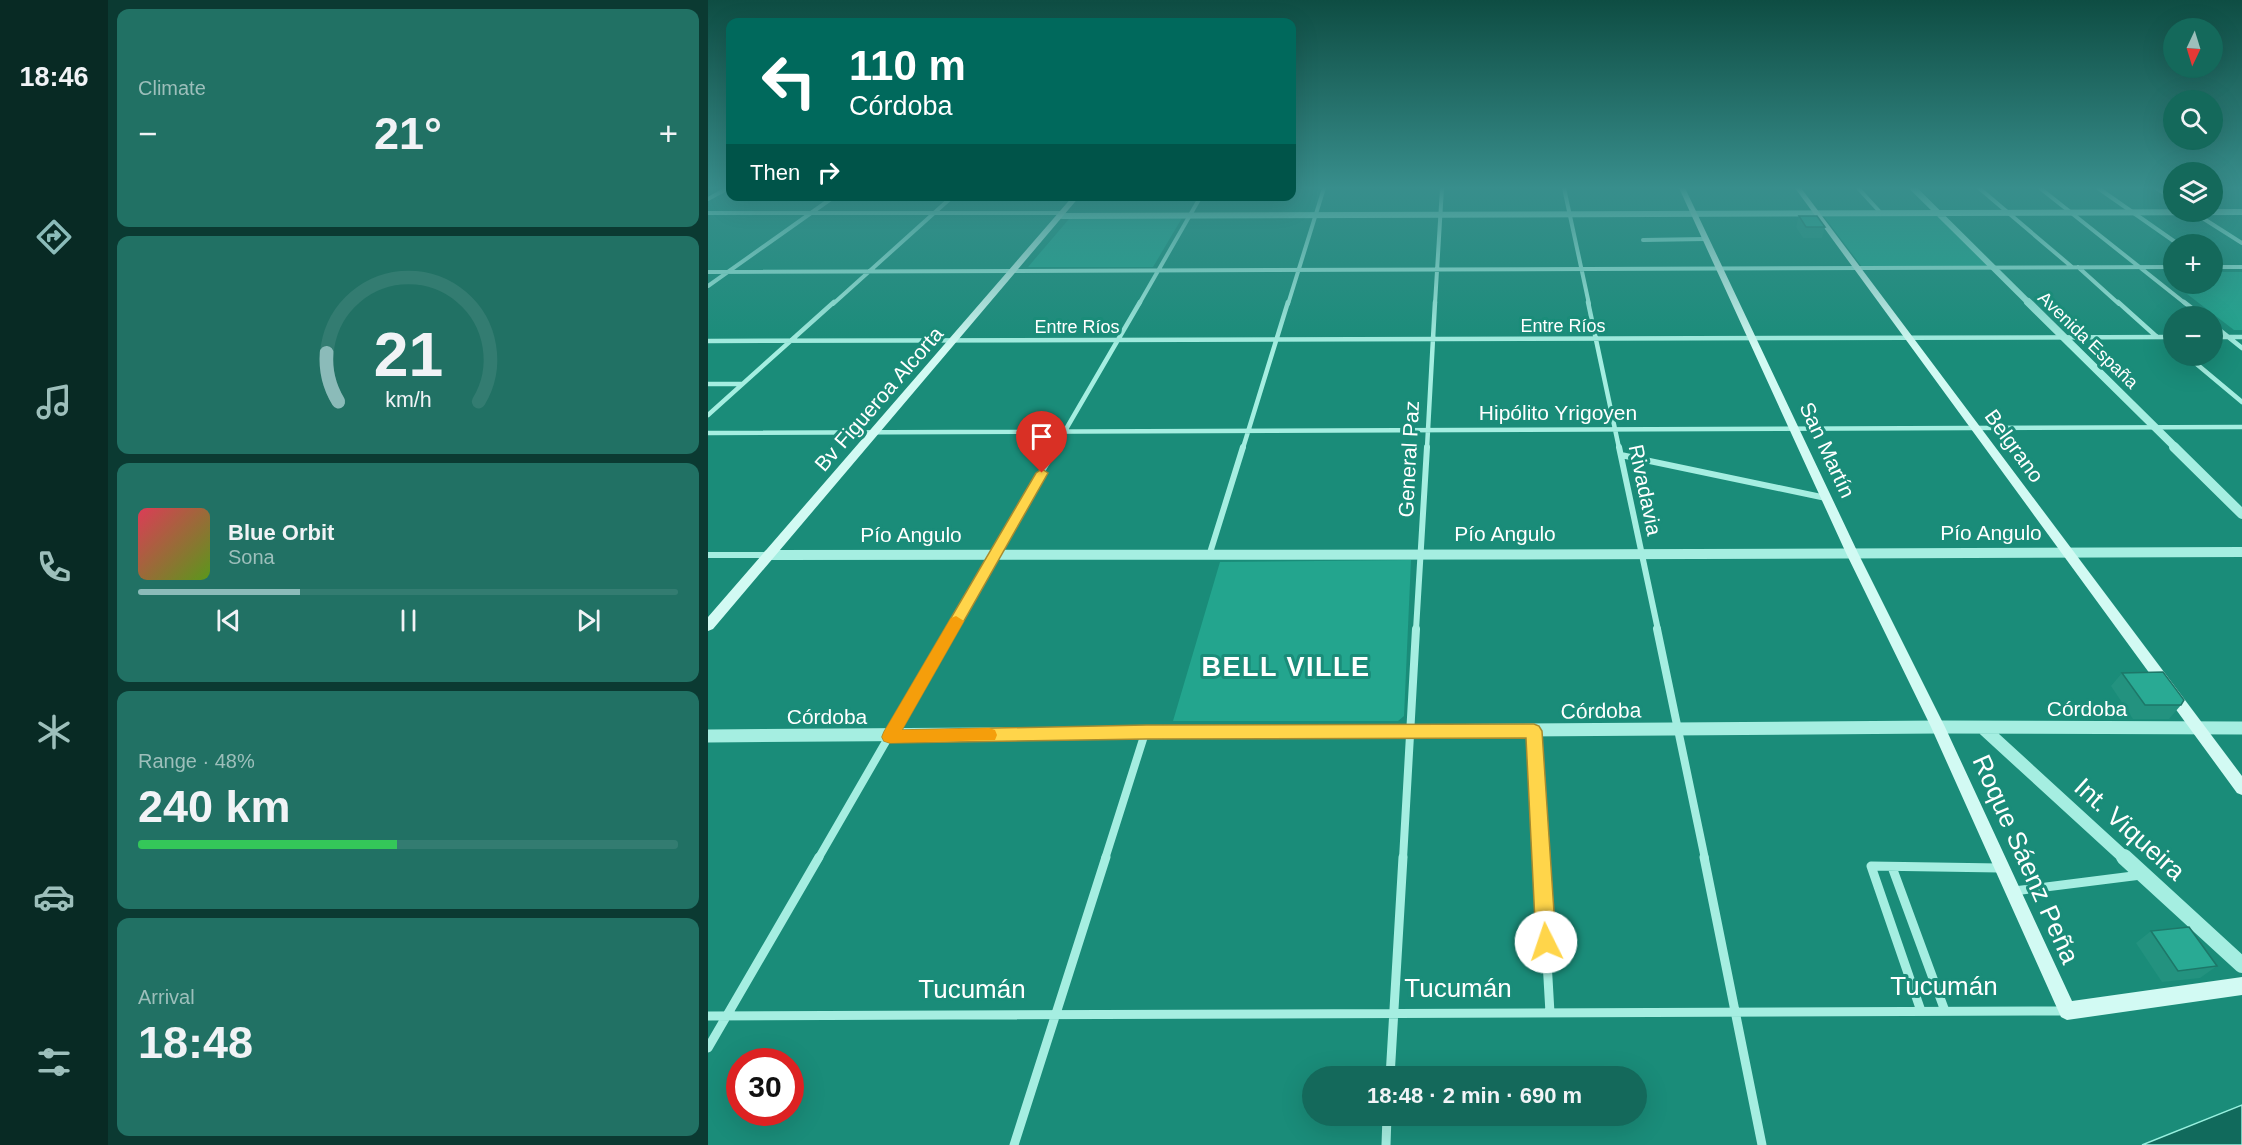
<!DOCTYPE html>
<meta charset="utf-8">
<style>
body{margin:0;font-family:Helvetica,sans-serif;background:#217164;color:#f1f3f6;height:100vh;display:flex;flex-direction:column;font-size:22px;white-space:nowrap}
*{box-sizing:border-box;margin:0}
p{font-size:20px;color:#9dbfbb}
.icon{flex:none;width:33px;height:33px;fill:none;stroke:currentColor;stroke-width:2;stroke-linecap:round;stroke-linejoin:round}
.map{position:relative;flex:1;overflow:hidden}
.side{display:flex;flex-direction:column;gap:9px;padding:9px;background:#0b3a32;width:600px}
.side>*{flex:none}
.guide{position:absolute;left:18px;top:18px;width:570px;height:183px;border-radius:12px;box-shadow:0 6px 24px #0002;background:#00695c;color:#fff;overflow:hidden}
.needle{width:39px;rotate:184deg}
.tools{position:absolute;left:1455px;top:18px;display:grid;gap:12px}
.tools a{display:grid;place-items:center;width:60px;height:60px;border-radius:50%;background:#14695b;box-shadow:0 6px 24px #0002;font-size:30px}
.speed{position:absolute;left:18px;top:1048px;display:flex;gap:12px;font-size:30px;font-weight:700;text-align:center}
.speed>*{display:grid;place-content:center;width:78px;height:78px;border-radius:50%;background:#14695b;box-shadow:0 6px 24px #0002;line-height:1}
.speed .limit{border:9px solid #d22;background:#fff;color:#111}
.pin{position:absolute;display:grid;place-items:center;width:51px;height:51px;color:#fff;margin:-62px -26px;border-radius:50% 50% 50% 0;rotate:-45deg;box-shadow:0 0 6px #0007}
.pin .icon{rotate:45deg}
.me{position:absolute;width:66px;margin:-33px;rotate:356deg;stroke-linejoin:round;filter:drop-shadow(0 0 4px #0008)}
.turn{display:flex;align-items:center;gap:21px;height:126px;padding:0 24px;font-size:27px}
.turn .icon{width:78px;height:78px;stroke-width:2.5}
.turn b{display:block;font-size:42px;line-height:51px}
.then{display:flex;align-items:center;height:57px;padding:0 24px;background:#0003;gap:12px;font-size:22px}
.big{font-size:45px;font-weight:700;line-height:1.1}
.side .tile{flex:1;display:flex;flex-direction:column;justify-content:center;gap:9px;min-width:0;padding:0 21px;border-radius:12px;background:#217164}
.side .dial{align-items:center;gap:0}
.dial svg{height:156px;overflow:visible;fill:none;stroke:#337c71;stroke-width:7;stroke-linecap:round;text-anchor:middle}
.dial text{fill:#f1f3f6;stroke:none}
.song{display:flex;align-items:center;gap:18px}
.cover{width:72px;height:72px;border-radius:9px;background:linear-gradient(135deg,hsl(350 70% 55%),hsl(90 70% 35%))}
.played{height:6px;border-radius:3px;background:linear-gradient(90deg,#8bbbb9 30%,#337c71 30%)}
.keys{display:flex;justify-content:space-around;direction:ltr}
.heat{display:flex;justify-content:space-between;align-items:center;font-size:33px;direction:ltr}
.charge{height:9px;border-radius:4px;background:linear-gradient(90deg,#34c759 48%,#337c71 0)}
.trip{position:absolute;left:594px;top:1066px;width:345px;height:60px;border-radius:30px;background:#14695b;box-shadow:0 6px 24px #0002;font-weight:700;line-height:60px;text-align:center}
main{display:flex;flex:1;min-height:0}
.menu{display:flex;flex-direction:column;width:108px;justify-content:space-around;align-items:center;background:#082a24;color:#9dbfbb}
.menu .icon{width:42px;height:42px}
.menu .selected{color:#8bbbb9}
.menu b{font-size:27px;color:#f1f3f6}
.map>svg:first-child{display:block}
.green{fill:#23a58e}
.water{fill:#116a5c;stroke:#98f0df;stroke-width:1.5}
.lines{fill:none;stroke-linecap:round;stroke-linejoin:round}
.minor-far4{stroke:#a5eee1;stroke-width:4}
.minor-far3{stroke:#a5eee1;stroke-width:4.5}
.minor-far2{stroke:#a5eee1;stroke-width:6}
.minor-far1{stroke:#a5eee1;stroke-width:8}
.minor{stroke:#a5eee1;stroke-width:9}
.tertiary-far4{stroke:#a5eee1;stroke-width:6}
.tertiary-far3{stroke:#a5eee1;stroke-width:8}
.tertiary-far2{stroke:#a5eee1;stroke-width:10}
.tertiary-far1{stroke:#a5eee1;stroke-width:13}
.tertiary{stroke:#a5eee1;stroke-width:16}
.secondary{fill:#d2faf3;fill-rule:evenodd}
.wall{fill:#23927f}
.building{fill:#29aa94;stroke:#1d7768;stroke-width:1.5}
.route{fill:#ffd54a;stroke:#a68a30;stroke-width:1.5}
.slow{fill:#f59e0b}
.labels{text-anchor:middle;stroke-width:6;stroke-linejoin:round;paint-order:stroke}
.far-street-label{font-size:18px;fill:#fff;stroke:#1a8c79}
.street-label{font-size:21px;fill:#fff;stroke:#1a8c79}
.near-street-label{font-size:26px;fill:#fff;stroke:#1a8c79}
.district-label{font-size:27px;font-weight:bold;letter-spacing:1.5px;fill:#fff;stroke:#1a8c79}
</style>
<main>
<nav class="menu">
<b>18:46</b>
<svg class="icon selected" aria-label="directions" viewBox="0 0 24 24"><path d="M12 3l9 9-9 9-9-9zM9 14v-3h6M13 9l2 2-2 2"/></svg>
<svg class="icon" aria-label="music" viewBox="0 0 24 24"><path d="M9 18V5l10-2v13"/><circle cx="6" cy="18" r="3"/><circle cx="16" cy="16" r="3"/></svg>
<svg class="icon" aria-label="phone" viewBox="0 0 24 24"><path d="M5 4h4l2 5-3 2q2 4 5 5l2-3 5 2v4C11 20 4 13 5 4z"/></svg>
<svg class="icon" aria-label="climate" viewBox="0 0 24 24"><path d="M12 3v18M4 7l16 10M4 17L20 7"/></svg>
<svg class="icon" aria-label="car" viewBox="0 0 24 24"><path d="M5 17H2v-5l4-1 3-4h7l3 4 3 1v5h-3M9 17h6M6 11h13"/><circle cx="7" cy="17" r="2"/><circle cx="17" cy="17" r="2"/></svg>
<svg class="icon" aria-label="filters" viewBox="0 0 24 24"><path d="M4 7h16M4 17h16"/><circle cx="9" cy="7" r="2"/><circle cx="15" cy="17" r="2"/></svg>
</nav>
<section class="side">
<div class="tile"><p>Climate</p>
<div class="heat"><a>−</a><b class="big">21°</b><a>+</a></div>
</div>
<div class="tile dial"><svg viewBox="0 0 100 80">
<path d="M14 69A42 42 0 1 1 86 69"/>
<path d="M14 69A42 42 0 0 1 8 44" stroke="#8bbbb9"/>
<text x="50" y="56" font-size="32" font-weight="700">21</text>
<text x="50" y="72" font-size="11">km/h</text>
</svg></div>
<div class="tile">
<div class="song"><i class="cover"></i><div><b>Blue Orbit</b><p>Sona</p></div></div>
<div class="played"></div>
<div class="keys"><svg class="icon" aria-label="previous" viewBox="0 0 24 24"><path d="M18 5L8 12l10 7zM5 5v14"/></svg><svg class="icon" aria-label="pause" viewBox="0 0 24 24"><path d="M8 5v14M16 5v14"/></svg><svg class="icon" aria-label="next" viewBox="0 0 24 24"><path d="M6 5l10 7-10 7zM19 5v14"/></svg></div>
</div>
<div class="tile"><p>Range · 48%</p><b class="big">240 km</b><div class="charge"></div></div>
<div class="tile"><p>Arrival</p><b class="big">18:48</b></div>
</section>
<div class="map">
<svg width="1534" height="1145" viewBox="0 0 1534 1145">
<rect width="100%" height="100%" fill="#1a8c79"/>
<path class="green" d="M1114 214H1229L1283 267H1154Z
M474 218 445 267H320L361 219Z
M1505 272H1534V330H1526L1466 284H1504Z
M703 560 696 716 690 721H465L512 562Z"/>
<path class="water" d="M1534 1105V1145H1434Z"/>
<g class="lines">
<path class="minor-far4" d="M856 188 881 304
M1150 188 1171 211
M1271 188 1364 267
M1332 188 1478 304
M1390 188 1470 244
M1448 188 1466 199
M0 199 20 188
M1485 212 1534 243
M0 213H355
M935 240 997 239
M1370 267 1411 304
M1504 267H1534
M0 272 1466 267
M0 286 127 196
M125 304 245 196
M431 304 493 196
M580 304 616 188
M727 304 734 188"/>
<path class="minor-far3" d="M880 302 911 448
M1410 302 1449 337
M1476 302 1494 316
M1504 324 1534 348
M1504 337H1534
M0 341 1466 337
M1479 356 1534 402
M0 384H34
M0 415 126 302
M0 433 1534 427
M347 448 432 302
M535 448 580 302
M719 448 727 302"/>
<path class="minor-far2" d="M911 447 950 630
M913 455 1118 498
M0 555H59
M501 556 535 447
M242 630 348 447
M708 630 719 447"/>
<path class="minor-far1" d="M949 629 997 859
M826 731 833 859
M110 859 243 629
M397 859 437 733
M695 859 708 629"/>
<path class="minor" d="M833 857 842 1013
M996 857 1054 1145
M1184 867 1237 1011
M1306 891 1433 875
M1213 1011 1163 866 1292 868
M0 1016 1356 1011
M0 1048 111 857
M682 1077 695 857
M306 1145 398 857
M678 1145 679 1116"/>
<path class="tertiary-far4" d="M1205 188 1322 304
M354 216 1534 212"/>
<path class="tertiary-far3" d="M1320 302 1468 448"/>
<path class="tertiary-far2" d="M1466 447 1534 514
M60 555C551 557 1043 553 1534 552"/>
<path class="tertiary-far1" d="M1276 729 1418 859
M0 736 1230 727 1534 728"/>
<path class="tertiary" d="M1416 857 1534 965"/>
<path class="secondary" d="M971 188H977L1150 553 1237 727 1364 1001 1534 977V995L1359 1020 1353 1017 1223 727 1138 553Z
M1087 188H1093L1534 776V795L1529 793Z
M365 196H372L5 629 0 631V617Z"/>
</g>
<path class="wall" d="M1091 216 1117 227 1114 238H1095L1088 227Z
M1414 673 1473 705 1461 719H1425L1403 686Z
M1443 931 1509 966 1492 978 1454 982 1428 943Z"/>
<path class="building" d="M1091 216H1109L1117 227H1098Z
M1455 672 1476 700 1473 705H1437L1414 673Z
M1481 927 1509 966 1470 971 1443 931Z"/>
<linearGradient id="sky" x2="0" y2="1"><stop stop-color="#0e4d43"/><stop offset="0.54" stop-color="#388e8c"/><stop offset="1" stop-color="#388e8c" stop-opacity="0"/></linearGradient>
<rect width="1534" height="348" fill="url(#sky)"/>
<path class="route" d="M334 469 340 473 194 730 438 725 826 724 831 726 834 731 848 942 845 949 838 952 831 949 828 942 818 738 438 739 182 743 176 741 174 737 176 732 328 473Z"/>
<path class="slow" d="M248 616 256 621 194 730 281 728 287 730 289 735 287 740 182 743 176 741 174 737 176 732 243 618Z"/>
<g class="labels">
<g class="far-street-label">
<text x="855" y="332">Entre Ríos</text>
<text x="369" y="333">Entre Ríos</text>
<text transform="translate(1380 340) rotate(44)" y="6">Avenida España</text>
</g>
<g class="street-label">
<text transform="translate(171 399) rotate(-49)" y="7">Bv Figueroa Alcorta</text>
<text x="850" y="420">Hipólito Yrigoyen</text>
<text transform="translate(1306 446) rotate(54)" y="7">Belgrano</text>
<text transform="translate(1119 450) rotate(65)" y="7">San Martín</text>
<text transform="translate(701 459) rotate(-87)" y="7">General Paz</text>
<text transform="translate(937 490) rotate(78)" y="7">Rivadavia</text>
<text x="1283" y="540">Pío Angulo</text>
<text x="797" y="541">Pío Angulo</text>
<text x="203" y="542">Pío Angulo</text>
<text x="1379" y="716">Córdoba</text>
<text transform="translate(893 711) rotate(-1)" y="7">Córdoba</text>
<text x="119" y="724">Córdoba</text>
</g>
<g class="near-street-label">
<text transform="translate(1422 829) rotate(42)" y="9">Int. Viqueira</text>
<text transform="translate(1318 859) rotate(66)" y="9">Roque Sáenz Peña</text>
<text x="1236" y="995">Tucumán</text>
<text x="750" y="997">Tucumán</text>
<text x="264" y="998">Tucumán</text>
</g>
<g class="district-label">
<text x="578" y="676">BELL VILLE</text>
</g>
</g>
</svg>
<div class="tools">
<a><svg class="needle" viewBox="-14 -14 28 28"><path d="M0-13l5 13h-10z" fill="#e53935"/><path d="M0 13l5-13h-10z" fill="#9dbfbb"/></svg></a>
<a><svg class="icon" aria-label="search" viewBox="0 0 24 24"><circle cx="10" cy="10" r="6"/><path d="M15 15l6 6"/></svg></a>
<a><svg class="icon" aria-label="layers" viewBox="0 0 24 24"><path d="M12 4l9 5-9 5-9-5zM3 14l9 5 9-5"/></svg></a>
<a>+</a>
<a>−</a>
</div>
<div class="speed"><div class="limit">30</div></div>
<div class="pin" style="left:334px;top:473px;background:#d93025"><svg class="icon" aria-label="arrive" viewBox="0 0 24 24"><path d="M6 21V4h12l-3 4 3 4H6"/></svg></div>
<svg class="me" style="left:838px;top:942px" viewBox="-20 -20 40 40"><circle r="19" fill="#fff"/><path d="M0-13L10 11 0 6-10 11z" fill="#ffd54a"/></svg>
<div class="trip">18:48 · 2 min · 690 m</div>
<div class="guide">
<div class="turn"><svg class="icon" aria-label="left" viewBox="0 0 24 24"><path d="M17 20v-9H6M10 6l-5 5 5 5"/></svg><div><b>110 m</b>Córdoba</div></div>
<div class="then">Then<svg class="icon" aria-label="right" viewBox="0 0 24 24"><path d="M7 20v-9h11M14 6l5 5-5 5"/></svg></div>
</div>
</div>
</main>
